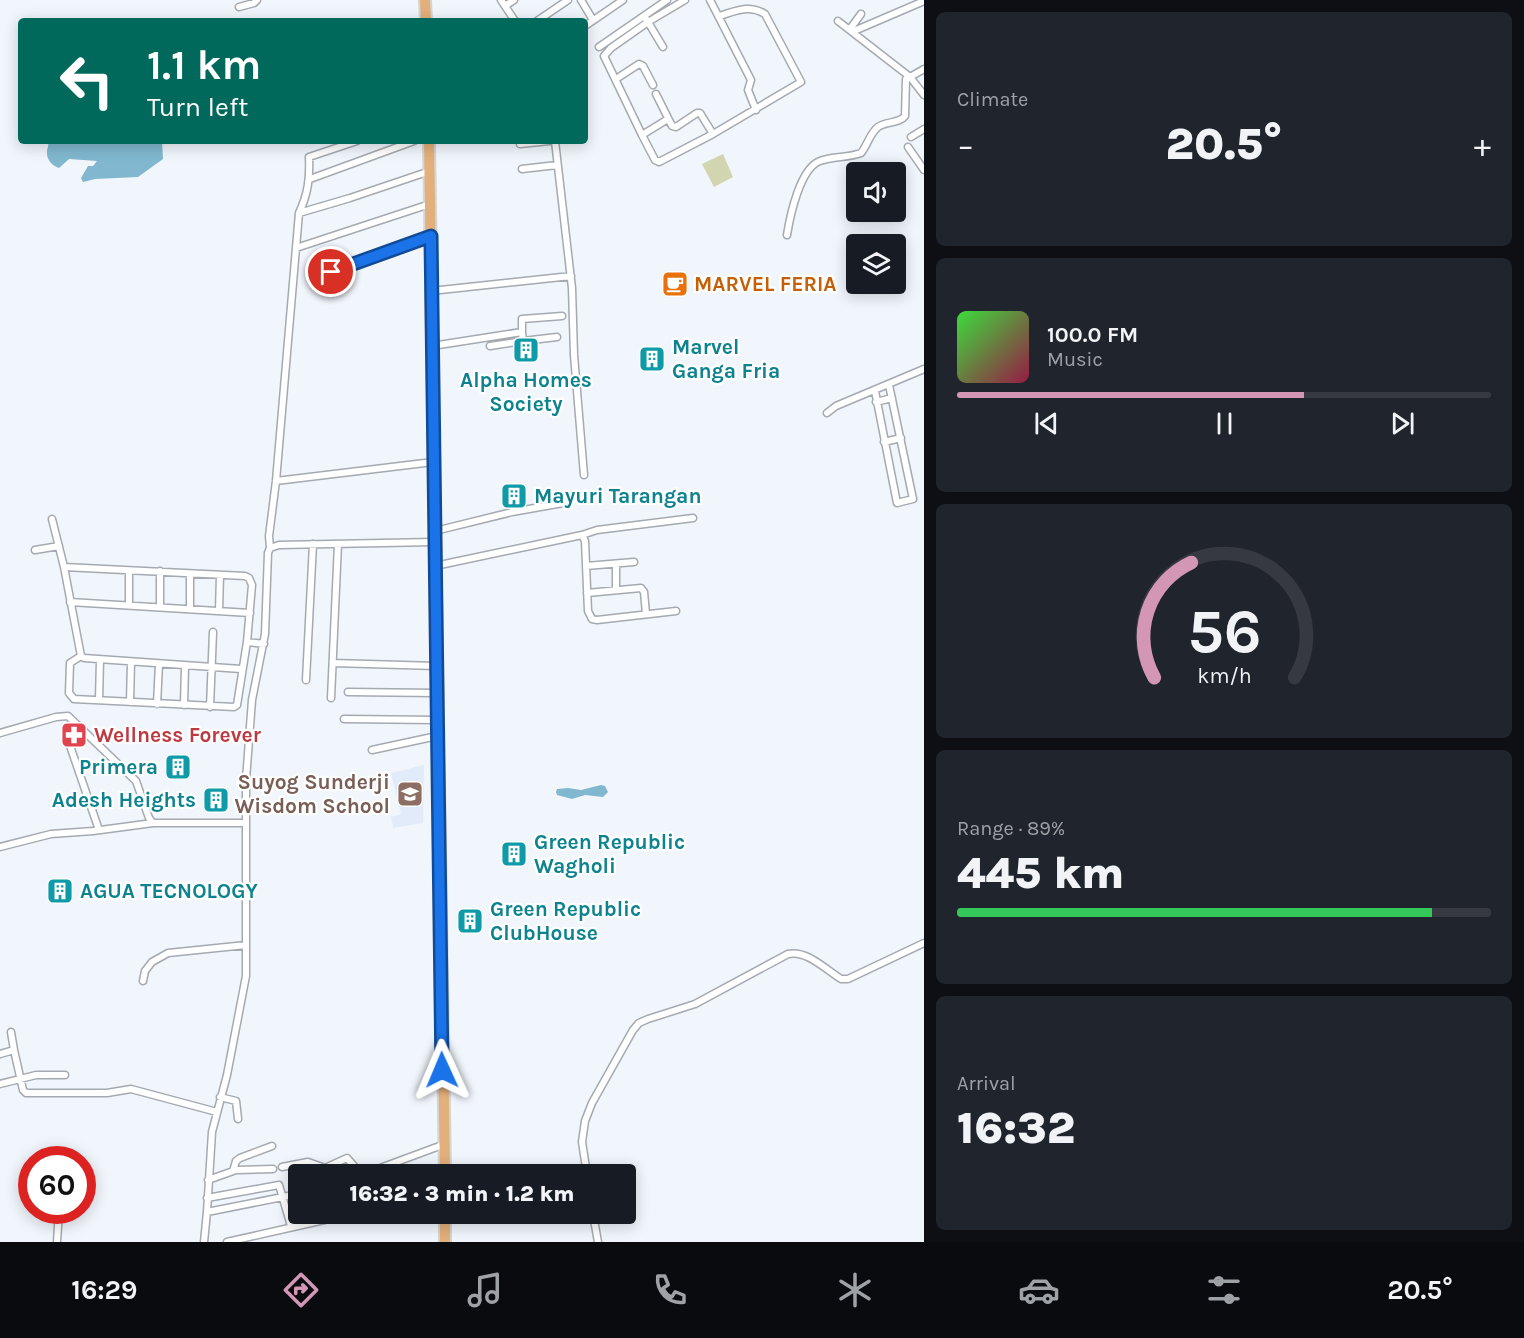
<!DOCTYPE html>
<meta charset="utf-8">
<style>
body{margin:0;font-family:Karla,sans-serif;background:#20242c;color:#f1f3f6;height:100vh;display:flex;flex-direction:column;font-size:22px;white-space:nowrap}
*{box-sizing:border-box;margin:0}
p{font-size:20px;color:#9ea1a6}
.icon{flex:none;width:33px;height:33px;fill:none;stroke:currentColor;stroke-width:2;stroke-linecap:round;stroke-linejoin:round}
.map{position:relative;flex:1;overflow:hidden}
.panel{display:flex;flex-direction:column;gap:12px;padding:12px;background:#0d0f14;width:600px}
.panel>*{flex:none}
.banner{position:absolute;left:18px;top:18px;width:570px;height:126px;border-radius:6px;box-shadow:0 3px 15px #0003;background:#00695c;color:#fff;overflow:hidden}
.buttons{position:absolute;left:846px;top:162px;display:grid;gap:12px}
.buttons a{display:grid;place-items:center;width:60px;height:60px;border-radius:6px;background:#171b24;box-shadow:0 3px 15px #0003;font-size:30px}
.speed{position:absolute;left:18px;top:1146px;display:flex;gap:12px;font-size:30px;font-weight:700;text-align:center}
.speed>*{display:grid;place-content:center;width:78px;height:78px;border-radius:50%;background:#171b24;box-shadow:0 3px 15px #0003;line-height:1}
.speed .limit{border:9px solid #d22;background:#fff;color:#111}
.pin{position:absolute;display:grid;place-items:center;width:51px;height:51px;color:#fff;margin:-26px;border:3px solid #fff;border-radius:50%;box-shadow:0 2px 6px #0007}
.me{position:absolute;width:66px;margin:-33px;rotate:359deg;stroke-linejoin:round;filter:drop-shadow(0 0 4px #0008)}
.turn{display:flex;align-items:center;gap:21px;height:126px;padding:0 30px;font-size:27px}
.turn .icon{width:78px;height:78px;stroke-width:2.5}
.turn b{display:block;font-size:42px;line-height:51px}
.big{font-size:45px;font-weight:800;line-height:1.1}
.panel .tile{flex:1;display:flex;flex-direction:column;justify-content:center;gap:9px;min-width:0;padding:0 21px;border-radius:9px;background:#20242c}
.panel .dial{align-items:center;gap:0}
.dial svg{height:156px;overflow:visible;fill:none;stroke:#363941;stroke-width:7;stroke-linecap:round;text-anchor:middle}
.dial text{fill:#f1f3f6;stroke:none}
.song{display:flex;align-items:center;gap:18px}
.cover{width:72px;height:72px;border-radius:9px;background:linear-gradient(135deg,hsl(120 70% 55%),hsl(340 70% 35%))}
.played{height:6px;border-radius:3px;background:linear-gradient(90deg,#d397b5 65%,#363941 65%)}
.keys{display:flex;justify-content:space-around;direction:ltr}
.heat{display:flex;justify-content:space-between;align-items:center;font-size:33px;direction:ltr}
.charge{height:9px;border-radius:4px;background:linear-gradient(90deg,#34c759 89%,#363941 0)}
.trip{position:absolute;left:288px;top:1164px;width:348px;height:60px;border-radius:6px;background:#171b24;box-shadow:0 3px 15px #0003;font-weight:800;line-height:60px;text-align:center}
.tab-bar{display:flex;height:96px;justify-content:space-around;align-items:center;background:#090b0e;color:#9ea1a6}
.tab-bar .icon{width:42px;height:42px}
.tab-bar .on{color:#d397b5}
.tab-bar b{font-size:27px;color:#f1f3f6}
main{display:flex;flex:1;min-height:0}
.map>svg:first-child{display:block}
.built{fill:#e2ebf9}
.green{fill:#d1d5b0}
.water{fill:#81b8cf}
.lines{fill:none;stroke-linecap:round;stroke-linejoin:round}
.minor-casing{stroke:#a5a9b0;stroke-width:9}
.primary-casing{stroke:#d5d5d5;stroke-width:14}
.minor{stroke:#fff;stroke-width:6}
.primary{stroke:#e3af7a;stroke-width:10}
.route-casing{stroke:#114b97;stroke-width:15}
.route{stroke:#1a73e8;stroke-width:10}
.labels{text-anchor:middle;stroke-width:4.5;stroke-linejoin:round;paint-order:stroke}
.food-label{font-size:21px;font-weight:bold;fill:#c56008;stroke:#fff;text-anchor:start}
.culture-label{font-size:21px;font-weight:bold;fill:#0d838f;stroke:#fff;text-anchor:start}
.health-label{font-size:21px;font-weight:bold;fill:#be3a42;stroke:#fff;text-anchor:start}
.education-label{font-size:21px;font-weight:bold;fill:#785e54;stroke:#fff;text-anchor:end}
</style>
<main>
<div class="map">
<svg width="924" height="1242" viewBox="0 0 924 1242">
<rect width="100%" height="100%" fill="#f1f6fd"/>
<path class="built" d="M424 765 423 823 393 828 391 817 401 814 391 773Z"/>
<path class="green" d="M723 154 733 177 714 187 702 164Z"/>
<path class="water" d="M43 141H162L163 159 138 177 95 179 83 182 81 178 88 166H93L97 161 69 159 59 168C52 166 46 159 47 151 47 148 49 146 48 143Z
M601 785 605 786 608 792 603 797 585 795 572 799 557 795 556 792 557 789 568 788 581 790Z"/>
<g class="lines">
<defs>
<path id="minor" d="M501 0 515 21
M581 0 593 20
M710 0 751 80 748 90 756 110
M505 6 514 0
M239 7 254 3 257 0
M537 21 568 0
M585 26 623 0
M850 29 861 14
M854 31 924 1
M599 47 667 0
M663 47 648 22 685 0
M924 69 910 77 924 95
M616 79 639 64 643 66 653 85
M656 94 672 126 676 127 697 113H700L713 134
M668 119 642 135 655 160 659 162 713 134 801 82 765 14C749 4 736 11 719 16
M642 135 604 56 611 48 648 22 644 16
M911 137 924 129
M555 141 572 288 574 355 584 475
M520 144 549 141
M908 147 924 170
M522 169 557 165
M310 179 414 141
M299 213 350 198 430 171
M787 235C790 216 800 168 820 161 833 156 848 158 861 153 867 146 870 133 878 127 886 121 899 124 905 116L906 79 910 77 838 21
M296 248 430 204
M312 279 431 236
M431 291 571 276
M522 332V319L562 316
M432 346 522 332 523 341 557 337
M490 346 523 341
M875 391 897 503 913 499 889 385
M876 402 892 398
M827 413 836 406 924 369
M884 442 901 438
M276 481 433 462
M52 519 64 567 81 656 84 658 241 669
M435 531 512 512 569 502
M582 535 597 530 693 518
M270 548 269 536 276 481 299 213C308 194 310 178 309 157L357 141
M35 550 59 546
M616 564V590
M435 566 582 535 585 541 588 611 592 619 597 620 676 611
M586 566 634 562
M64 567 245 576 249 578 252 585 247 642 237 705 234 707 74 699 69 693 70 663 81 656
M129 571V605
M587 593 641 588 644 592 646 614
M70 602 250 613
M160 607V571
M190 609V574
M219 611 220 575
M247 642 264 644
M333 663 437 666
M306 680 313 544
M348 692 437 693
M331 698 338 544
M99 700 100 660
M130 702 131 662
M157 704 159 664
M184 705 185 666
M210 707 213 632
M344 719 437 720
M0 733 56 717 68 716 136 781 149 818 153 823
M68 740 99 830
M372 750 437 736
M0 847 51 834 93 831 153 823H246
M143 981 145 971 152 962 168 953 246 945
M11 1032 14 1050
M0 1054 14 1050 23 1090 26 1093H107L131 1089 217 1112
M0 1084 36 1075H65
M220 1097 236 1101 238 1119
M282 1167 308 1162 325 1168 347 1158 361 1174
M233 1171 236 1161 240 1158 272 1146
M364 1174 445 1144
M587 1174 582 1142 585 1121 592 1103 633 1030 639 1023 648 1019 695 1004 788 954C807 950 825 969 841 979H848L924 943
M208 1180 236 1170 273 1169
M298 1194 207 1212 212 1132 227 1075 246 976V780L252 700 265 634 268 553 270 548 279 545 434 542
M207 1198 279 1185 291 1226
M593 1214 598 1242
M57 1242 59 1210
M204 1242 207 1212
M227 1242 351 1214"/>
<path id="primary" d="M425 0 426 21
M429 141 445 1174
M445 1214V1242"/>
</defs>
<use href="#minor" class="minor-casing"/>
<use href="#primary" class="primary-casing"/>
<use href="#minor" class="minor"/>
<use href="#primary" class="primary"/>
</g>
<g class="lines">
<defs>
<path id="route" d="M331 272 431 236 442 1070"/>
</defs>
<use href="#route" class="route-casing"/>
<use href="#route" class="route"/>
</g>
<defs>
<symbol id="cafe-square" viewBox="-11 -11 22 22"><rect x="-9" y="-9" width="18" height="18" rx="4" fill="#e8710a" stroke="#fff"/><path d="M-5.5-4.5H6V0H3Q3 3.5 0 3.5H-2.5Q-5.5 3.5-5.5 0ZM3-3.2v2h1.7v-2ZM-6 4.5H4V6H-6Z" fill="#fff"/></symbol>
<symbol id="building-square" viewBox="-11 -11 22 22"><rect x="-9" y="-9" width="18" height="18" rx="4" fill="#0f9aa8" stroke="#fff"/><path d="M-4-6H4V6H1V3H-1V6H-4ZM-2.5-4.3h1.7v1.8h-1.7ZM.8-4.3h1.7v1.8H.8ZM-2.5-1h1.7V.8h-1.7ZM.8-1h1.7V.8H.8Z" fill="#fff"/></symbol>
<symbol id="pharmacy-square" viewBox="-11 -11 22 22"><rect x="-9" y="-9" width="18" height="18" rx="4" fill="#e0444e" stroke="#fff"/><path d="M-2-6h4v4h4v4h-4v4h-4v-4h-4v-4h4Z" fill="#fff"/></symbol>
<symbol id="school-square" viewBox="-11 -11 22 22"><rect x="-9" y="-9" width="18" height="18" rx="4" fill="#8d6e63" stroke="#fff"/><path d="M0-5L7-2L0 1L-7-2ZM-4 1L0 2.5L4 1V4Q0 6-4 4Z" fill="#fff"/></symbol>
</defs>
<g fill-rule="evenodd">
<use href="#cafe-square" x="660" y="269" width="30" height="30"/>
<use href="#building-square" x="511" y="335" width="30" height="30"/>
<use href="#building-square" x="637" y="344" width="30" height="30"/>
<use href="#building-square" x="499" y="481" width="30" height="30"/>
<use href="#pharmacy-square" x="59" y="720" width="30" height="30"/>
<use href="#building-square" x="163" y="752" width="30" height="30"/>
<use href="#school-square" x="395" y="779" width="30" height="30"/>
<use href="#building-square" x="201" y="785" width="30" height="30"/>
<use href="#building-square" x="499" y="839" width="30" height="30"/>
<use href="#building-square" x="45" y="876" width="30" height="30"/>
<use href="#building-square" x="455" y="906" width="30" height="30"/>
</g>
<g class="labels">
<g class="food-label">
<text x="694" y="291">MARVEL FERIA</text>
</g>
<g class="culture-label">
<text x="672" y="354">Marvel<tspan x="672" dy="24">Ganga Fria</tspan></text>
<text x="526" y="387" text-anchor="middle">Alpha Homes<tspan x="526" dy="24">Society</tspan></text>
<text x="534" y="503">Mayuri Tarangan</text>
<text x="158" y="774" text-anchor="end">Primera</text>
<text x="196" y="807" text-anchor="end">Adesh Heights</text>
<text x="534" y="849">Green Republic<tspan x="534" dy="24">Wagholi</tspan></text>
<text x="80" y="898">AGUA TECNOLOGY</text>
<text x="490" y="916">Green Republic<tspan x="490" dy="24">ClubHouse</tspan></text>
</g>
<g class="health-label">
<text x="94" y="742">Wellness Forever</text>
</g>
<g class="education-label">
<text x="390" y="789">Suyog Sunderji<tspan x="390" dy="24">Wisdom School</tspan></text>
</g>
</g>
</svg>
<div class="buttons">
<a><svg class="icon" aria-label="sound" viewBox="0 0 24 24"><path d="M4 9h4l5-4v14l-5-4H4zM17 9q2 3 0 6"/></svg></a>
<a><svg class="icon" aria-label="layers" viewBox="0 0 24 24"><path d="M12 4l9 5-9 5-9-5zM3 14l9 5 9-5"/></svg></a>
</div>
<div class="speed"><div class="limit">60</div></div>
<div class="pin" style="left:331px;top:272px;background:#d93025"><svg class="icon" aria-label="arrive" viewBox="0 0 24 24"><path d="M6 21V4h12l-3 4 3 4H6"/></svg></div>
<svg class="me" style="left:442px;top:1070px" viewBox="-20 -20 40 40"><path d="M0-17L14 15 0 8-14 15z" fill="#1a73e8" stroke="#fff" stroke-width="4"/></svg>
<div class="trip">16:32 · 3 min · 1.2 km</div>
<div class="banner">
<div class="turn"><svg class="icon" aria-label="left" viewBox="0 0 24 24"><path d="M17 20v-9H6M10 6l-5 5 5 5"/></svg><div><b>1.1 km</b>Turn left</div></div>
</div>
</div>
<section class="panel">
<div class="tile"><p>Climate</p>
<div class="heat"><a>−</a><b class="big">20.5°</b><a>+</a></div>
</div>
<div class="tile">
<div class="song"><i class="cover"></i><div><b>100.0 FM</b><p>Music</p></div></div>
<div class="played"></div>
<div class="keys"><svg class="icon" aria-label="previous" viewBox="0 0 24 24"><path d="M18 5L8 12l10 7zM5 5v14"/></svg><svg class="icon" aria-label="pause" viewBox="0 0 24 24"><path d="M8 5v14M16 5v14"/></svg><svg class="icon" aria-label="next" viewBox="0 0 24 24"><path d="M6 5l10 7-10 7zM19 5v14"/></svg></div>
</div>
<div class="tile dial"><svg viewBox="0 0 100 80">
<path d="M14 69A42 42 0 1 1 86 69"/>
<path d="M14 69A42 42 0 0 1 33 10" stroke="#d397b5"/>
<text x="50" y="56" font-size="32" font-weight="700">56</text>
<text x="50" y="72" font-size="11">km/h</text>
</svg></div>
<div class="tile"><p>Range · 89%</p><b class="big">445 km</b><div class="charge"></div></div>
<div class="tile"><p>Arrival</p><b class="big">16:32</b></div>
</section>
</main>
<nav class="tab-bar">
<b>16:29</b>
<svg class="icon on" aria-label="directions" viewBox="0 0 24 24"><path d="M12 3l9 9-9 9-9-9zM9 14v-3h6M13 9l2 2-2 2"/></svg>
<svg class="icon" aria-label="music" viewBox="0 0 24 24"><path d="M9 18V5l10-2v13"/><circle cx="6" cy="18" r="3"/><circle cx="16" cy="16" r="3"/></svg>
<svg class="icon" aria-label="phone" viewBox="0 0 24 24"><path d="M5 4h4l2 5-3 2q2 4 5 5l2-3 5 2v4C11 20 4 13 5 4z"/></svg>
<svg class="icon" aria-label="climate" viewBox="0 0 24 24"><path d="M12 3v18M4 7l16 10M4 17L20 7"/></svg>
<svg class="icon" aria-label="car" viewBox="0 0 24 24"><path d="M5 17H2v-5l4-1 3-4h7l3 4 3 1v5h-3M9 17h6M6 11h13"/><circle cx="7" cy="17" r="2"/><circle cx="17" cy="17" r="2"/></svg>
<svg class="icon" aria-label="filters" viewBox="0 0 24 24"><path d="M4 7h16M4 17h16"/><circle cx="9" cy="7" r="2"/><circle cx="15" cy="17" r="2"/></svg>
<b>20.5°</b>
</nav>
